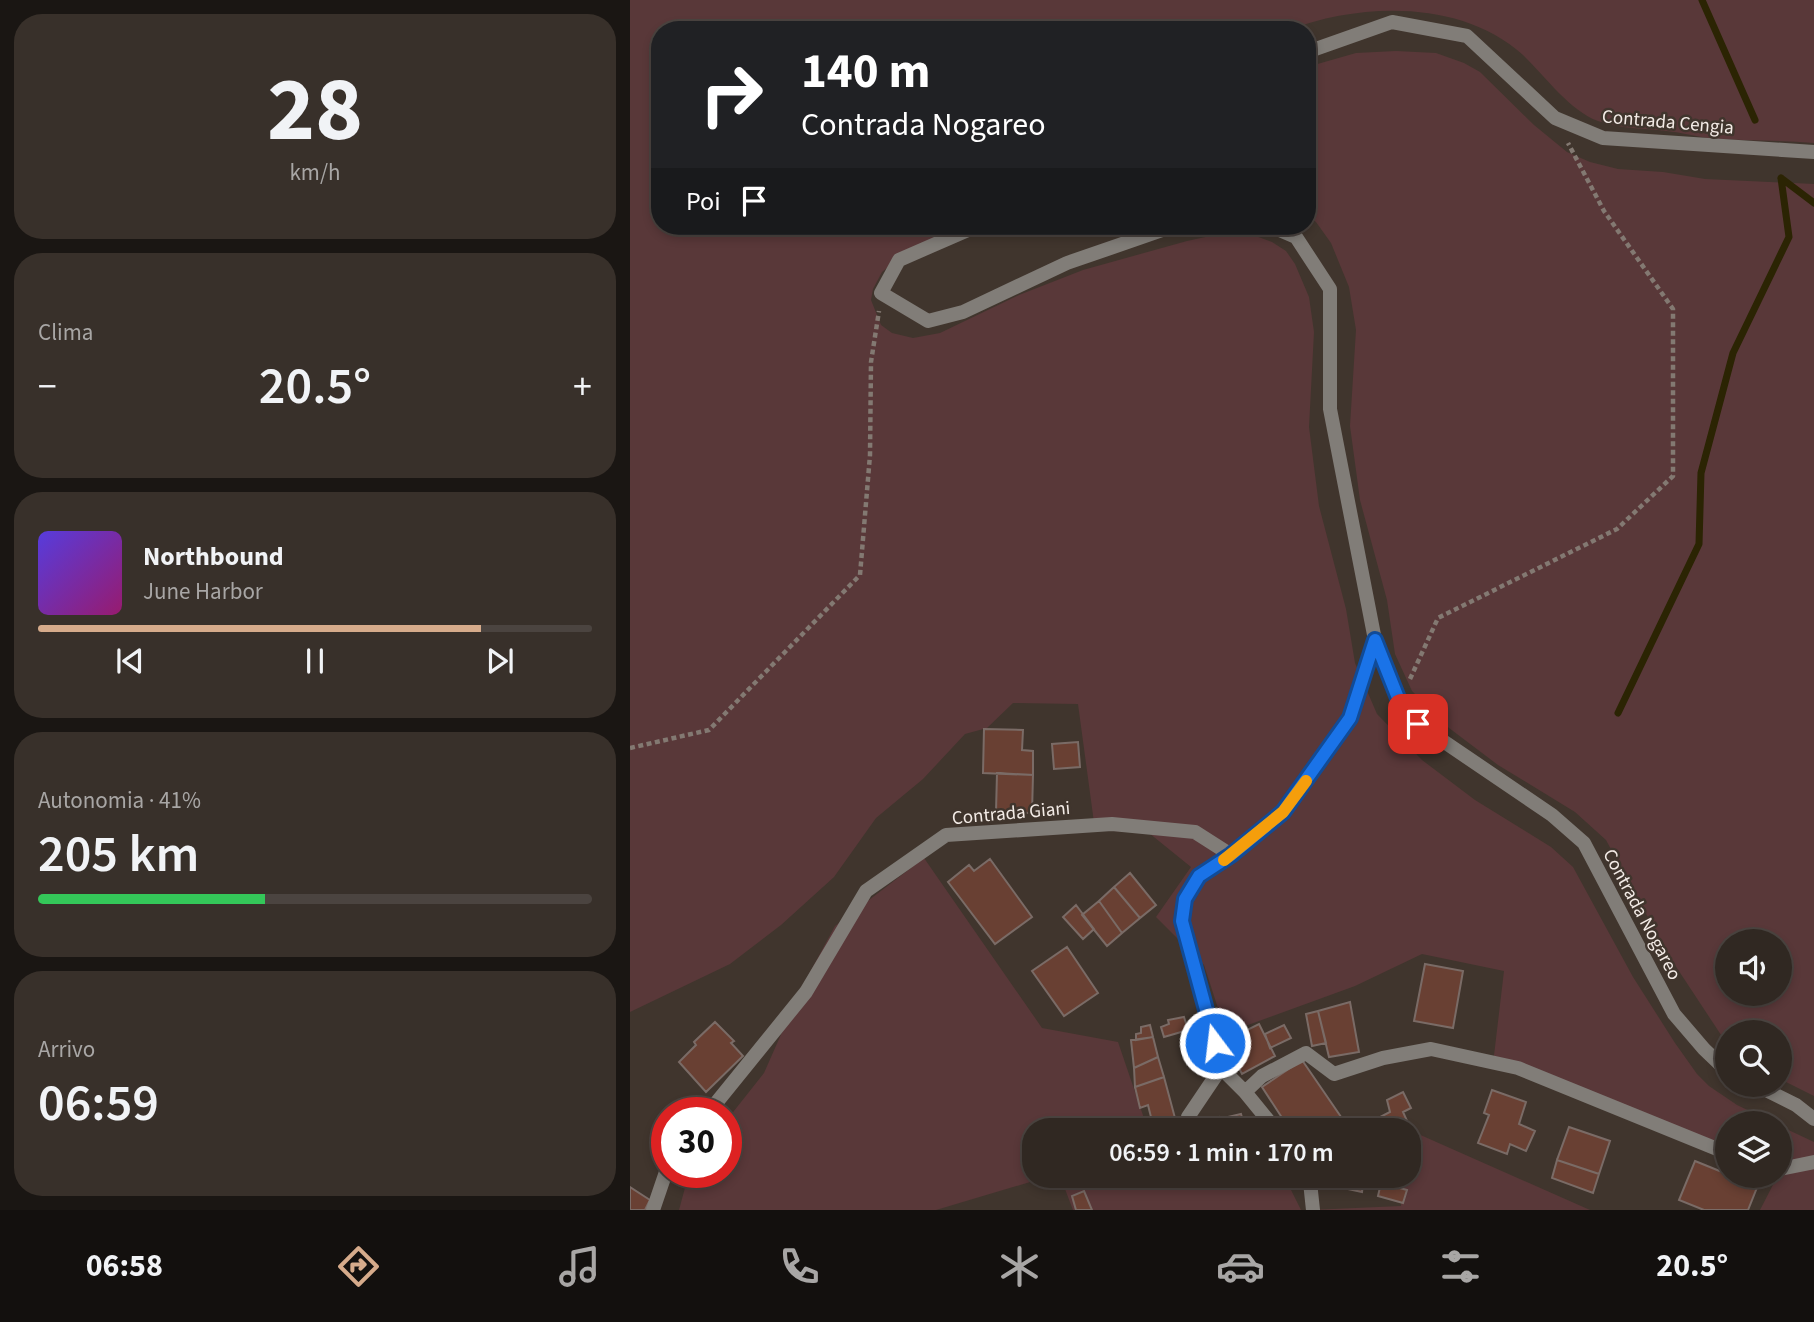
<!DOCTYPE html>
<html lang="it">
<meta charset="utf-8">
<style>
body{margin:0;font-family:"Source Sans 3",sans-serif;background:#38302a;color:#f1f3f6;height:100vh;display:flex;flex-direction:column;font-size:26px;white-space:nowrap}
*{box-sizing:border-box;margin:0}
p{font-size:23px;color:#a8a6a5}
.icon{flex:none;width:38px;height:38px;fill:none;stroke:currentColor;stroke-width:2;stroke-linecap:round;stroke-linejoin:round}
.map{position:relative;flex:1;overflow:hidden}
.side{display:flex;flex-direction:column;gap:14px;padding:14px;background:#1a1613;width:630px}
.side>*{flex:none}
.top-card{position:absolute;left:21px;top:21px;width:665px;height:214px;border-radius:28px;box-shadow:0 4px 10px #0003,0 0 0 2px #4b4440;background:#202124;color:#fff;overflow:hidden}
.controls{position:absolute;left:1085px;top:929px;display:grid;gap:14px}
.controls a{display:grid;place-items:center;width:77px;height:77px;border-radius:50%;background:#302822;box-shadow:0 4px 10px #0003,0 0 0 2px #4b4440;font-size:35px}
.speed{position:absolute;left:21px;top:1097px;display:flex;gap:14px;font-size:35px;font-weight:700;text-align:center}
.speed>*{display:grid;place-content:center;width:91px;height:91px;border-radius:50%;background:#302822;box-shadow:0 4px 10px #0003,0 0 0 2px #4b4440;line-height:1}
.speed .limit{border:10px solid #d22;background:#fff;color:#111}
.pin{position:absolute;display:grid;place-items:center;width:60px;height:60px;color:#fff;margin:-30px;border-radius:14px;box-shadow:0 4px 10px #0006}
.me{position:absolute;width:77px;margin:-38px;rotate:345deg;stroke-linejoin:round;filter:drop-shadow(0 0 5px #0008)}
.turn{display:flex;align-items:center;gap:24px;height:147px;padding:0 35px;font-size:32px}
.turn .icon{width:91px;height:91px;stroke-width:2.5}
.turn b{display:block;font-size:49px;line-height:60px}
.then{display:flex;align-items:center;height:66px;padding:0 35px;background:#0003;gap:14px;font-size:26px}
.big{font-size:52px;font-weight:600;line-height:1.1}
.side .card{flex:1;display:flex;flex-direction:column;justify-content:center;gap:10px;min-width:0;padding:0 24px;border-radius:28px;background:#38302a}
.side .dial{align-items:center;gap:0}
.dial b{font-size:91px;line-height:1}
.song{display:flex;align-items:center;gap:21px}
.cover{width:84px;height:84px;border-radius:10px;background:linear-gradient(135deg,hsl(250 70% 55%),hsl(320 70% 35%))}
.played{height:7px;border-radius:4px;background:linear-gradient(90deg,#d6ab8b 80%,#4b4440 80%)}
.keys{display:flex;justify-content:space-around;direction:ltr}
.heat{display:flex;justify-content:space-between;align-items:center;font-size:38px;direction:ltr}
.charge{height:10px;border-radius:5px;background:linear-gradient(90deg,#34c759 41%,#4b4440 0)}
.trip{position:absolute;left:392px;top:1118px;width:399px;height:70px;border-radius:28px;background:#302822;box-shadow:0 4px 10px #0003,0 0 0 2px #4b4440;font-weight:600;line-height:70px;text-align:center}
.tabs{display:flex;height:112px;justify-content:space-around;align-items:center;background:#13100e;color:#a8a6a5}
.tabs .icon{width:49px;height:49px}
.tabs .active{color:#d6ab8b}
.tabs b{font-size:32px;color:#f1f3f6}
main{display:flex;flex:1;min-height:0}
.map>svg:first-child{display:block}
.green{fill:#593839;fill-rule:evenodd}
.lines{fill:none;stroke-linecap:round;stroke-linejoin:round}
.stream{stroke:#2b2403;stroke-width:7}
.building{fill:#694033;stroke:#7a6b66;stroke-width:2}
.path{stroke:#837972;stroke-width:4.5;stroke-dasharray:5 3.5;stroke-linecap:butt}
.minor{stroke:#817d78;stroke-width:14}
.tertiary{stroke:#817d78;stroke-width:14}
.route-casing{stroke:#114b97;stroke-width:18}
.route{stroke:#1a73e8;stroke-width:12}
.slow{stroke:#f59e0b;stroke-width:12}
.labels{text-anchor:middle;stroke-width:5;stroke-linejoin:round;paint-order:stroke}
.street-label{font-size:19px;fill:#f3ebe6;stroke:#40352d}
</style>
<main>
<section class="side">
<div class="card dial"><b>28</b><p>km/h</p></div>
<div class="card"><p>Clima</p>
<div class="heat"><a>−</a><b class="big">20.5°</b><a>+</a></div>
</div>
<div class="card">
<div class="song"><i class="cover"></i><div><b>Northbound</b><p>June Harbor</p></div></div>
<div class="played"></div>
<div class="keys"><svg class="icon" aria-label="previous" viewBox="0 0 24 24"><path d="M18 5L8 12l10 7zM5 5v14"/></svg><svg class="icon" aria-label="pause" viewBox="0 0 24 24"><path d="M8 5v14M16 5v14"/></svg><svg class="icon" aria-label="next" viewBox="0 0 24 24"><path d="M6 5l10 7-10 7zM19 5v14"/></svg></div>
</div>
<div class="card"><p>Autonomia · 41%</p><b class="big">205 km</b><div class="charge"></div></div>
<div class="card"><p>Arrivo</p><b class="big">06:59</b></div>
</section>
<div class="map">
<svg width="1184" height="1210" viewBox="0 0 1184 1210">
<rect width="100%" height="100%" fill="#40352d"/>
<path class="green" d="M0 0H1184V143C1149 140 1113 141 1078 138 1064 136 1050 132 1036 131 1013 128 990 129 968 121 940 111 914 75 893 55 832 0 733 2 658 30H30V226H332L277 252 252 272 243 289 241 300 251 325 262 333 283 338 310 333 389 295 453 270 557 241 603 231 623 235 642 242 656 251 665 264 679 297 684 332 679 427 689 506 716 609 725 663 747 714 792 760 845 800 921 847 943 867 1003 977 1045 1043 1067 1074 1079 1086 1107 1105 1145 1123 1097 1124V1159L863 1064 874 971 792 954 725 986 596 1033 574 965 526 917 561 867 519 833 465 830 448 704 383 703 357 728 335 734 293 779 246 818 204 877 151 925 100 964 0 1012Z
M766 51 806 53 834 63 850 72 904 125 937 152 960 162 988 169 1033 172 1075 179 1184 184V1096L1150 1079V1032H1097V1044L1039 956 976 840 945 812 868 765 819 728 782 691 765 654 757 600 730 500 720 426 726 330 719 287 701 243 686 222 677 216V67L726 53ZM1097 942H1150V994H1097Z
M294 858 412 1028 488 1042 518 1130H404V1176H420L306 1210H49L59 1173 96 1172V1121L134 1073 172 987 205 926Z
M1150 1126 1184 1142V1210H1130L1146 1179 1140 1176H1150Z
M777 1129 960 1210H680L771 1206 773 1176H779Z
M430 1176H533L535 1181 563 1176H654L671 1210H443Z"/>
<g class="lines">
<path class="stream" d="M1072 0 1125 120
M1151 178 1184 203
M988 713 1069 544 1071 473 1103 353 1159 237 1151 178"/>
</g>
<path class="building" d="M354 729 393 730 392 750 403 751V775L353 773Z
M448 742 450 767 424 769 422 744Z
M367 773 403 775 402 813 366 812Z
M360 859 402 917 365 944 318 882 339 865 344 871Z
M500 873 526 905 510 918 484 887Z
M484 887 510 918 492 933 469 901Z
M469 901 492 933 477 946 452 915Z
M446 905 464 929 453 939 433 917Z
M437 947 468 993 434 1016 402 971Z
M795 964 833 971 823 1028 784 1021Z
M720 1002 729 1052 699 1057 688 1011Z
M688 1011 696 1043 682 1046 676 1014Z
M554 1017 558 1030 534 1037 531 1027 539 1024 538 1020Z
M85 1022 104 1041 101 1043 113 1056 76 1092 49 1062 66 1045 64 1042Z
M629 1024 645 1056 612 1074 601 1053 613 1045 607 1035Z
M520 1025 523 1037 506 1040V1034L511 1033V1027Z
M654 1025 661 1038 640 1048 635 1034Z
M523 1037 528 1057 504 1068 501 1040Z
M528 1057 534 1077 505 1087 504 1068Z
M672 1060 720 1130H660L632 1087Z
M534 1077 545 1118 523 1125 518 1105 510 1108 505 1087Z
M862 1090 896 1102 889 1124 905 1131 896 1151 880 1144 877 1154 848 1143 859 1115 854 1113Z
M773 1092 781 1108 773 1112 778 1123 764 1130H725L760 1112 757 1100Z
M611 1114 615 1128 602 1130 598 1117Z
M589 1117 592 1130H561L560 1128Z
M939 1127 980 1141 969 1174 927 1160Z
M927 1160 969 1174 963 1193 922 1178Z
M1065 1161 1097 1174V1176H1104L1128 1185 1118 1210H1074L1049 1200Z
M704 1176H737V1183L733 1184 732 1192 708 1187 707 1183H704Z
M751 1183 777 1190 773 1203 748 1196Z
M0 1187 20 1200 15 1210H0Z
M454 1191 462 1210H446L442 1196Z"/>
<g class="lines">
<path class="path" d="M780 679 808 618 987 529 1043 476V309L974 211 938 143
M0 748 79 730 230 575 240 455 241 362 249 311"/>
<path class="minor" d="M615 1092 632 1076 676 1053 704 1074 753 1058 801 1049 888 1068 1097 1153
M78 1113 176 992 236 891 316 835 482 824 565 832 601 855
M558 1117 591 1068
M646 1130 615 1092 591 1068 552 921 555 899 569 876 601 855 653 812 720 718 745 640
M1150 1169 1184 1162
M678 1176 680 1182 683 1210
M23 1210 37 1169"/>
<path class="tertiary" d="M677 52 762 22 837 36 925 118 973 138 1184 152
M347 226 269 260 251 293 298 321 333 312 437 263 544 226
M640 226 666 237 700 289V409L745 640 770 703 788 724 922 815 954 843 1044 1014 1074 1049 1097 1071
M1126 1085 1166 1105 1184 1119"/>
</g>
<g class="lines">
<defs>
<path id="route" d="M585 1043 552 921 555 899 569 876 601 855 653 812 720 718 745 640 770 703 788 724"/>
</defs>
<use href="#route" class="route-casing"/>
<use href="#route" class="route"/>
<path class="slow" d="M594 860 653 812 676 781"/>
</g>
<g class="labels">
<g class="street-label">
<text transform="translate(1038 121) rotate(5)" y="7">Contrada Cengia</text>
<text transform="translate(381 812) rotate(-5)" y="7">Contrada Giani</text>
<text transform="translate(1013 914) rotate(62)" y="7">Contrada Nogareo</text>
</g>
</g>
</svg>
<div class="controls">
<a><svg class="icon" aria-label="sound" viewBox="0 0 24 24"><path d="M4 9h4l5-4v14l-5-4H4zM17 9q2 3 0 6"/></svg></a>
<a><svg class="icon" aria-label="search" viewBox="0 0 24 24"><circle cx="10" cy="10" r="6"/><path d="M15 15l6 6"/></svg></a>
<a><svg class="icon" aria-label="layers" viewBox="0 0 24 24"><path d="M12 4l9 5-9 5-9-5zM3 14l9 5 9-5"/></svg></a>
</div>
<div class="speed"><div class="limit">30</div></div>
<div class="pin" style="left:788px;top:724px;background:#d93025"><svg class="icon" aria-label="arrive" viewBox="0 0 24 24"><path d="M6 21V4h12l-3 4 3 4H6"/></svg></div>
<svg class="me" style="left:585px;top:1043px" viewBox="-20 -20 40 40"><circle r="17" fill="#1a73e8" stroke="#fff" stroke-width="3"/><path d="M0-11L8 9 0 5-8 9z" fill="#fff"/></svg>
<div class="trip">06:59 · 1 min · 170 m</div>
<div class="top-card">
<div class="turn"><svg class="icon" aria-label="right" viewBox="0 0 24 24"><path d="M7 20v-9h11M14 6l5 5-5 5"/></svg><div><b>140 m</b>Contrada Nogareo</div></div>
<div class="then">Poi<svg class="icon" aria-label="arrive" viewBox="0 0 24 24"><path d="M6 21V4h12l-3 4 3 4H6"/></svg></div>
</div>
</div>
</main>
<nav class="tabs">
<b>06:58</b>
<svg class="icon active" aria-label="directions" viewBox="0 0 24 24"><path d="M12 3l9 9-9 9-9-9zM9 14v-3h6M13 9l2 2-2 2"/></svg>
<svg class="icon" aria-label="music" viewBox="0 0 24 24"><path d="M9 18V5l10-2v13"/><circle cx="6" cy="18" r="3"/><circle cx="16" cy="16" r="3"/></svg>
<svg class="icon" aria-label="phone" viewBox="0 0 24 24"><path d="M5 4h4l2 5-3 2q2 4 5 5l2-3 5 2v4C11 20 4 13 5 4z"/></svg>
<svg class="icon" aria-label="climate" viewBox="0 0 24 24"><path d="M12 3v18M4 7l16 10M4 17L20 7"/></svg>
<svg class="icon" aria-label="car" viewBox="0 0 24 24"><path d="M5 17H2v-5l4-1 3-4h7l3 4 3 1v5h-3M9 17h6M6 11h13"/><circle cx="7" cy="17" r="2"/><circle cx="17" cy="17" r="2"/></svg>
<svg class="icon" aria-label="filters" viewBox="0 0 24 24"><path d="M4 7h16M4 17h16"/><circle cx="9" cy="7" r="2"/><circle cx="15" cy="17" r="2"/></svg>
<b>20.5°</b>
</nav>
